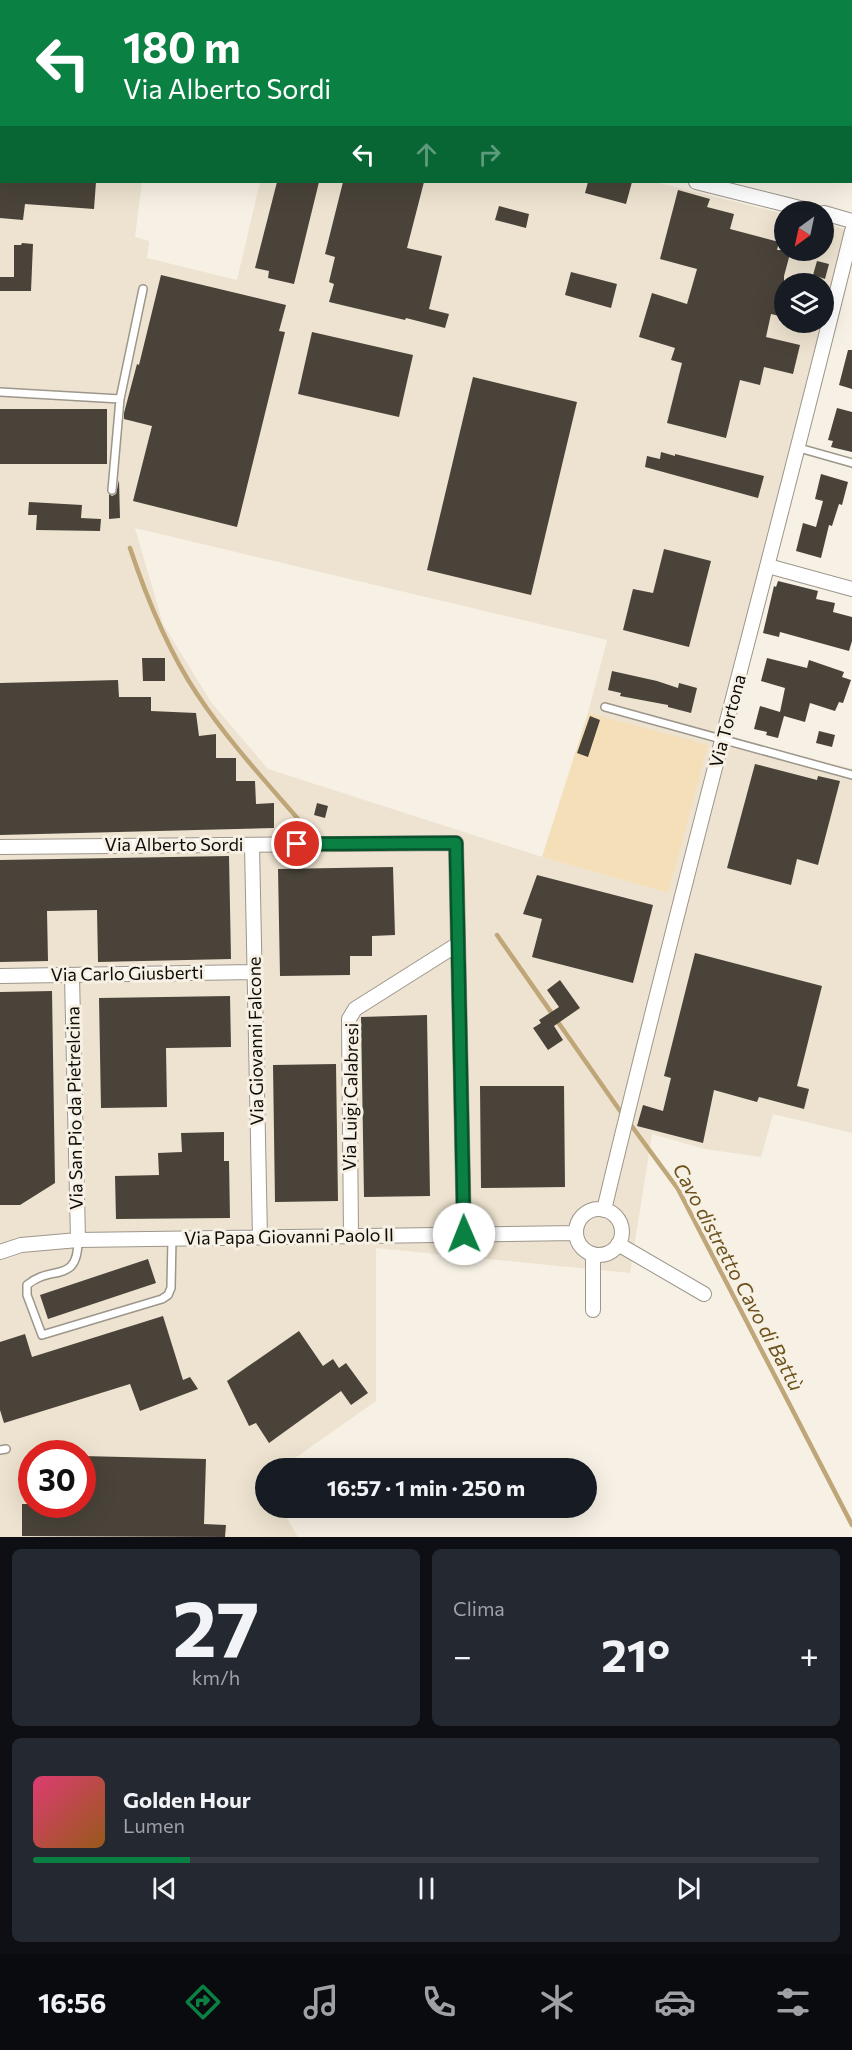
<!DOCTYPE html>
<html lang="it">
<meta charset="utf-8">
<style>
body{margin:0;font-family:Commissioner,sans-serif;background:#242831;color:#f1f3f6;height:100vh;display:flex;flex-direction:column;font-size:22px;white-space:nowrap}
*{box-sizing:border-box;margin:0}
p{font-size:20px;color:#9ea1a6}
.icon{flex:none;width:33px;height:33px;fill:none;stroke:currentColor;stroke-width:2;stroke-linecap:round;stroke-linejoin:round}
.map{position:relative;height:1537px;overflow:hidden}
.panel{display:flex;flex-direction:column;gap:12px;padding:12px;background:#0d0f14;flex:1}
.panel>*{flex:none}
.top-card{position:absolute;left:0px;top:0px;width:852px;height:183px;box-shadow:0 6px 24px #0002;background:#0b8043;color:#fff;overflow:hidden}
.needle{width:39px;rotate:213deg}
.buttons{position:absolute;left:774px;top:201px;display:grid;gap:12px}
.buttons a{display:grid;place-items:center;width:60px;height:60px;border-radius:50%;background:#171b24;box-shadow:0 6px 24px #0002;font-size:30px}
.speed{position:absolute;left:18px;top:1440px;display:flex;gap:12px;font-size:30px;font-weight:700;text-align:center}
.speed>*{display:grid;place-content:center;width:78px;height:78px;border-radius:50%;background:#171b24;box-shadow:0 6px 24px #0002;line-height:1}
.speed .limit{border:9px solid #d22;background:#fff;color:#111}
.pin{position:absolute;display:grid;place-items:center;width:51px;height:51px;color:#fff;margin:-26px;border:3px solid #fff;border-radius:50%;box-shadow:0 2px 6px #0007}
.me{position:absolute;width:66px;margin:-33px;rotate:359deg;stroke-linejoin:round;filter:drop-shadow(0 0 4px #0008)}
.turn{display:flex;align-items:center;gap:21px;height:126px;padding:0 24px;font-size:27px}
.turn .icon{width:78px;height:78px;stroke-width:2.5}
.turn b{display:block;font-size:42px;line-height:51px}
.lanes{display:flex;align-items:center;height:57px;padding:0 24px;background:#0003;justify-content:center;gap:30px;direction:ltr}
.lanes .off{opacity:.35}
.big{font-size:45px;font-weight:700;line-height:1.1}
.panel .card{flex:1;display:flex;flex-direction:column;justify-content:center;gap:9px;min-width:0;padding:0 21px;border-radius:9px;background:#242831}
.panel .dial{align-items:center;gap:0}
.dial b{font-size:78px;line-height:1}
.song{display:flex;align-items:center;gap:18px}
.cover{width:72px;height:72px;border-radius:9px;background:linear-gradient(135deg,hsl(340 70% 55%),hsl(30 70% 35%))}
.played{height:6px;border-radius:3px;background:linear-gradient(90deg,#0b8043 20%,#363941 20%)}
.keys{display:flex;justify-content:space-around;direction:ltr}
.heat{display:flex;justify-content:space-between;align-items:center;font-size:33px;direction:ltr}
.panel .tiles{flex:1;display:grid;gap:12px;grid-template-columns:1fr 1fr}
.card:last-child{grid-column:span 2}
.trip{position:absolute;left:255px;top:1458px;width:342px;height:60px;border-radius:30px;background:#171b24;box-shadow:0 6px 24px #0002;font-weight:700;line-height:60px;text-align:center}
.tabs{display:flex;height:96px;justify-content:space-around;align-items:center;background:#090b0e;color:#9ea1a6}
.tabs .icon{width:42px;height:42px}
.tabs .current{color:#0b8043}
.tabs b{font-size:27px;color:#f1f3f6}
.map>svg:first-child{display:block}
.built{fill:#eee3d0;fill-rule:evenodd}
.green{fill:#f5dfb8}
.lines{fill:none;stroke-linecap:round;stroke-linejoin:round}
.stream{stroke:#bfa679;stroke-width:4.5}
.building{fill:#494339}
.service-casing{stroke:#9c968b;stroke-width:10}
.minor-casing{stroke:#9c968b;stroke-width:16}
.service{stroke:#fff;stroke-width:7}
.minor{stroke:#fff;stroke-width:14}
.route-casing{stroke:#07532c;stroke-width:15}
.route{stroke:#0b8043;stroke-width:10}
.labels{text-anchor:middle;stroke-width:6;stroke-linejoin:round;paint-order:stroke}
.street-label{font-size:18px;fill:#0e0c08;stroke:#f7f0e4}
.water-label{font-size:20px;font-style:italic;fill:#6c521d;stroke:#f7f0e4}
</style>
<div class="map">
<svg width="852" height="1537" viewBox="0 0 852 1537">
<rect width="100%" height="100%" fill="#f7f0e4"/>
<path class="built" d="M0 32 2 182H142L135 237 149 241 147 258 237 280 260 182H655L784 214V250H824V224L848 230 716 733 852 769V1133L773 1114 761 1157 705 1149 652 1134 630 1273 376 1248V1401L281 1468H266V1508H281L298 1537H0ZM784 284H824V322H784ZM135 528 607 640 588 713 668 893 542 857 268 769 211 702 163 624ZM32 1454H82V1504H32Z"/>
<path class="green" d="M588 713 708 745 668 893 542 857Z"/>
<g class="lines">
<path class="stream" d="M130 548C147 599 167 649 197 694 228 741 268 784 305 827
M497 935 623 1115
M628 1121 678 1189 852 1525"/>
</g>
<path class="building" d="M0 182H96L94 209 25 204 23 220 0 218Z
M277 182H319L294 284 268 278 269 271 255 268Z
M343 182H424L407 248 442 256 429 309 449 314 445 328 406 318 405 320 329 302 334 284 329 282 335 257 325 254Z
M588 182H632L626 204 585 193Z
M678 190 710 199 707 207 734 214 730 229 779 242 777 250H791L784 276V317L771 314 766 337 800 345 793 374 764 367 760 385 740 380 726 438 667 423 682 363 671 360 675 348 639 337 652 293 687 304 697 269 660 259Z
M499 206 529 214 526 228 495 220Z
M22 243 33 244 31 291H0V277H14V245H21Z
M817 261 829 264 825 279 813 275Z
M571 272 617 284 611 308 565 295Z
M161 275 286 305 279 331 285 332 237 527 133 501 152 426 124 419V413L137 364 139 365Z
M312 332 413 355 399 417 298 394Z
M848 350H852V389L839 385Z
M473 377 577 402 531 595 427 570Z
M837 408 852 412V452L831 447 833 441 828 440Z
M0 409H107V464H0Z
M661 452 675 456V454L764 476 758 498 645 467 647 456 660 459Z
M821 474 848 482 842 505 839 504 832 526 829 525 821 558 796 551 803 523 816 527 823 501 815 499Z
M119 480 120 518 109 519V494L112 496 116 494Z
M29 502 82 505 81 518 101 519 100 531 36 530 37 515H28Z
M664 549 711 561 689 647 623 630 633 589 653 593Z
M778 581 818 591 816 599 835 603 833 612 852 617V641L849 651 780 632 779 637 763 633 774 586 776 587Z
M142 658H165V681H143Z
M767 658 807 668 809 660 844 672 842 677 851 680 843 703 839 702 835 711 810 703 805 722 784 716 778 738 766 735 767 732 754 729 760 706 780 712 785 688 761 681Z
M612 671 657 681 678 688 679 683 697 688 691 713 668 707V705L620 696 621 693 608 690Z
M118 680 119 697H151V711L196 713 199 736 216 734V758H236V781H255L256 804 274 803V828L0 835V683Z
M590 716 600 720 588 757 577 753Z
M819 731 835 735 832 747 816 743Z
M755 764 817 780 818 776 840 781 818 865 797 859 791 885 727 868Z
M317 803 328 806 325 818 314 815Z
M229 856 231 959 98 962 97 910 47 911 48 961 0 962V860Z
M393 867 395 935 372 936V956H350V975L280 976 278 869Z
M537 875 653 905 633 983 532 957 542 919 523 914Z
M695 953 822 986 797 1086 809 1089 804 1109 759 1097 757 1102 714 1090 703 1143 637 1126 643 1105 663 1111 671 1078 664 1076Z
M560 980 580 1008 554 1026 563 1040 548 1050 533 1028 541 1023 539 1020 559 1007 547 990Z
M52 991 55 1183 20 1205H0V992Z
M230 996 231 1047 166 1048 167 1107 101 1108 99 998Z
M427 1015 430 1196 364 1197 361 1017Z
M336 1064 338 1201 275 1202 273 1065Z
M480 1086H564L565 1187 481 1188Z
M224 1132V1161H229L230 1218 116 1219 115 1176 159 1175 158 1153 182 1152 181 1133Z
M148 1259 156 1283 48 1319 40 1295Z
M163 1316 183 1380 190 1377 198 1389 140 1411 130 1384 4 1423 0 1410V1342L25 1334 32 1357Z
M299 1331 323 1366 333 1359 339 1368 346 1363 368 1393 351 1405 341 1391 269 1443 256 1423 249 1426 227 1381Z
M82 1456 206 1459 204 1524 226 1525 225 1537 22 1536V1504H82Z"/>
<g class="lines">
<defs>
<path id="service" d="M0 392 120 399 112 490
M120 399 143 289
M799 448 852 463
M605 707 852 775
M78 1240C78 1285 51 1264 27 1285V1295L42 1335 162 1299 168 1295 171 1288 172 1238
M0 1450 6 1449"/>
<path id="minor" d="M256 2V0
M471 2V0
M0 22H2
M696 182 816 212
M824 213 852 221
M768 566 852 589
M252 845 260 1237
M0 847 456 843 464 1234
M0 976 255 972
M72 976 78 1240
M576 1232a23 23 0 1 1 46 0a23 23 0 1 1-46 0Z
M604 1210C682 882 772 558 852 231
M351 1236 349 1019 355 1009 458 944
M618 1244 704 1294
M0 1252 21 1245 78 1240 576 1233
M593 1254V1310"/>
</defs>
<use href="#service" class="service-casing"/>
<use href="#minor" class="minor-casing"/>
<use href="#service" class="service"/>
<use href="#minor" class="minor"/>
</g>
<g class="lines">
<defs>
<path id="route" d="M297 844 456 843 464 1234"/>
</defs>
<use href="#route" class="route-casing"/>
<use href="#route" class="route"/>
</g>
<g class="labels">
<g class="street-label">
<text transform="translate(728 721) rotate(-75)" y="6">Via Tortona</text>
<text x="174" y="851">Via Alberto Sordi</text>
<text transform="translate(127 974) rotate(-1)" y="6">Via Carlo Giusberti</text>
<text transform="translate(256 1041) rotate(-91)" y="6">Via Giovanni Falcone</text>
<text transform="translate(351 1097) rotate(-89)" y="6">Via Luigi Calabresi</text>
<text transform="translate(75 1108) rotate(-91)" y="6">Via San Pio da Pietrelcina</text>
<text transform="translate(289 1237) rotate(-1)" y="6">Via Papa Giovanni Paolo II</text>
</g>
<g class="water-label">
<text transform="translate(738 1277) rotate(62)" y="7">Cavo distretto Cavo di Battù</text>
</g>
</g>
</svg>
<div class="buttons">
<a><svg class="needle" viewBox="-14 -14 28 28"><path d="M0-13l5 13h-10z" fill="#e53935"/><path d="M0 13l5-13h-10z" fill="#9ea1a6"/></svg></a>
<a><svg class="icon" aria-label="layers" viewBox="0 0 24 24"><path d="M12 4l9 5-9 5-9-5zM3 14l9 5 9-5"/></svg></a>
</div>
<div class="speed"><div class="limit">30</div></div>
<div class="pin" style="left:297px;top:844px;background:#d93025"><svg class="icon" aria-label="arrive" viewBox="0 0 24 24"><path d="M6 21V4h12l-3 4 3 4H6"/></svg></div>
<svg class="me" style="left:464px;top:1234px" viewBox="-20 -20 40 40"><circle r="19" fill="#fff"/><path d="M0-13L10 11 0 6-10 11z" fill="#0b8043"/></svg>
<div class="trip">16:57 · 1 min · 250 m</div>
<div class="top-card">
<div class="turn"><svg class="icon" aria-label="left" viewBox="0 0 24 24"><path d="M17 20v-9H6M10 6l-5 5 5 5"/></svg><div><b>180 m</b>Via Alberto Sordi</div></div>
<div class="lanes"><svg class="icon" aria-label="left" viewBox="0 0 24 24"><path d="M17 20v-9H6M10 6l-5 5 5 5"/></svg><svg class="icon off" aria-label="ahead" viewBox="0 0 24 24"><path d="M12 20V5M6 11l6-6 6 6"/></svg><svg class="icon off" aria-label="right" viewBox="0 0 24 24"><path d="M7 20v-9h11M14 6l5 5-5 5"/></svg></div>
</div>
</div>
<section class="panel">
<div class="tiles">
<div class="card dial"><b>27</b><p>km/h</p></div>
<div class="card"><p>Clima</p>
<div class="heat"><a>−</a><b class="big">21°</b><a>+</a></div>
</div>
<div class="card">
<div class="song"><i class="cover"></i><div><b>Golden Hour</b><p>Lumen</p></div></div>
<div class="played"></div>
<div class="keys"><svg class="icon" aria-label="previous" viewBox="0 0 24 24"><path d="M18 5L8 12l10 7zM5 5v14"/></svg><svg class="icon" aria-label="pause" viewBox="0 0 24 24"><path d="M8 5v14M16 5v14"/></svg><svg class="icon" aria-label="next" viewBox="0 0 24 24"><path d="M6 5l10 7-10 7zM19 5v14"/></svg></div>
</div>
</div>
</section>
<nav class="tabs">
<b>16:56</b>
<svg class="icon current" aria-label="directions" viewBox="0 0 24 24"><path d="M12 3l9 9-9 9-9-9zM9 14v-3h6M13 9l2 2-2 2"/></svg>
<svg class="icon" aria-label="music" viewBox="0 0 24 24"><path d="M9 18V5l10-2v13"/><circle cx="6" cy="18" r="3"/><circle cx="16" cy="16" r="3"/></svg>
<svg class="icon" aria-label="phone" viewBox="0 0 24 24"><path d="M5 4h4l2 5-3 2q2 4 5 5l2-3 5 2v4C11 20 4 13 5 4z"/></svg>
<svg class="icon" aria-label="climate" viewBox="0 0 24 24"><path d="M12 3v18M4 7l16 10M4 17L20 7"/></svg>
<svg class="icon" aria-label="car" viewBox="0 0 24 24"><path d="M5 17H2v-5l4-1 3-4h7l3 4 3 1v5h-3M9 17h6M6 11h13"/><circle cx="7" cy="17" r="2"/><circle cx="17" cy="17" r="2"/></svg>
<svg class="icon" aria-label="filters" viewBox="0 0 24 24"><path d="M4 7h16M4 17h16"/><circle cx="9" cy="7" r="2"/><circle cx="15" cy="17" r="2"/></svg>
</nav>
